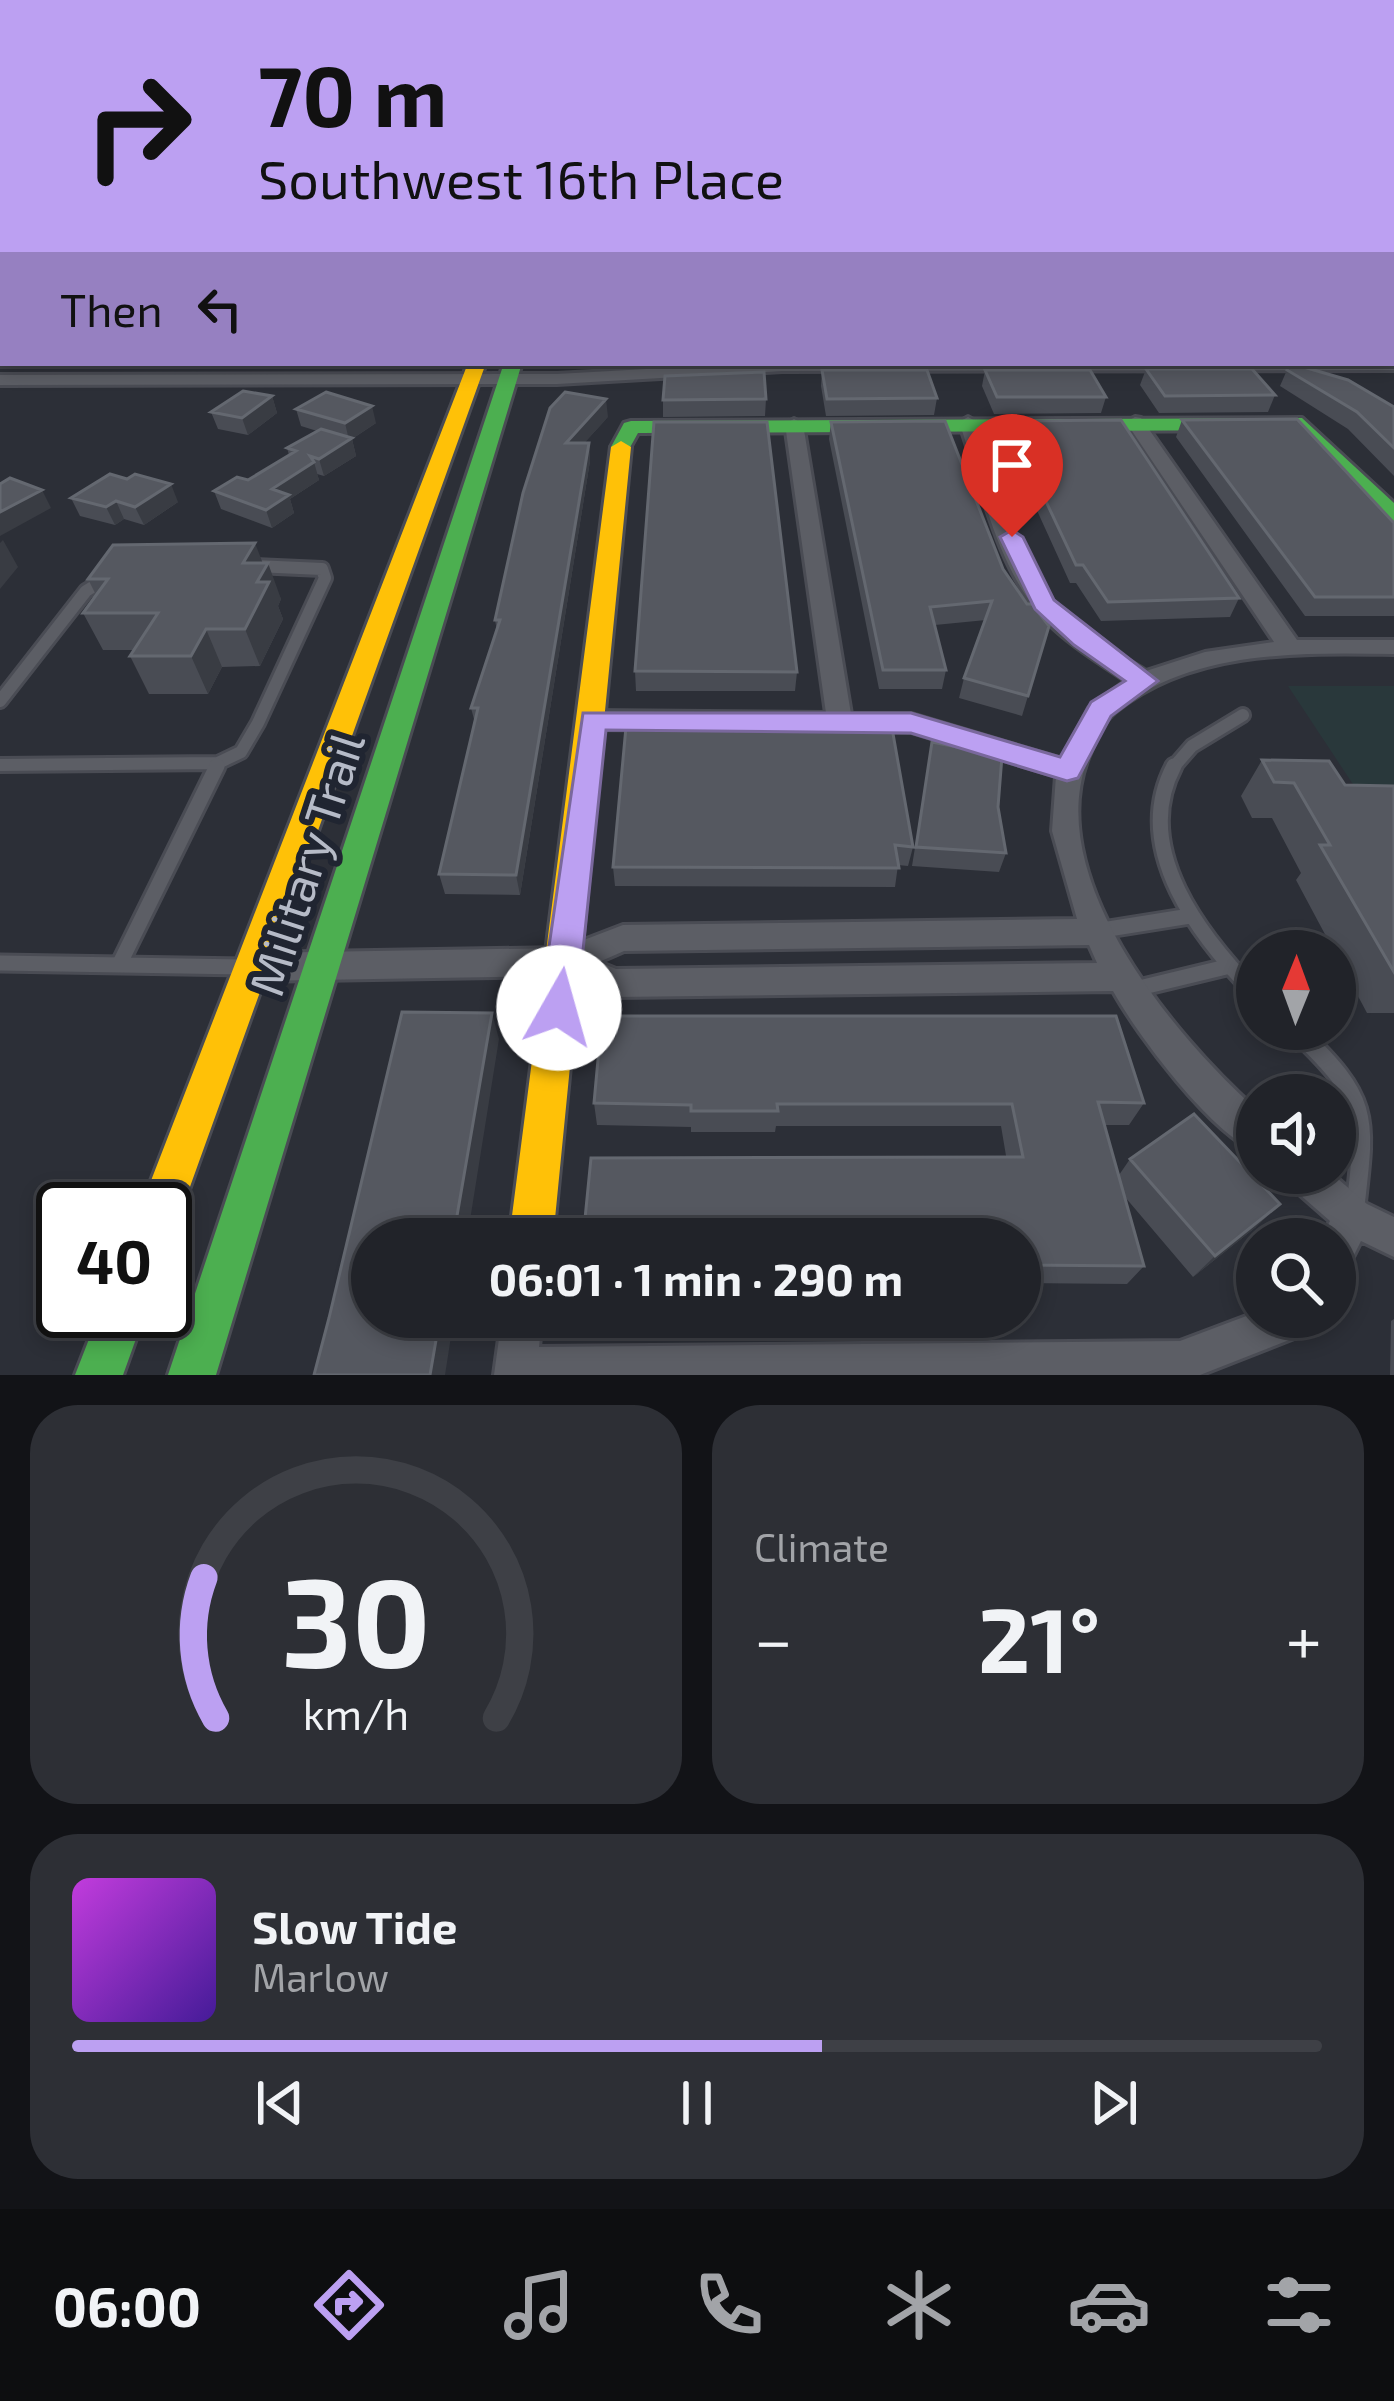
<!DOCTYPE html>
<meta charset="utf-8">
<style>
body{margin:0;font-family:"Exo 2",sans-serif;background:#2d2f35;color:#f1f3f6;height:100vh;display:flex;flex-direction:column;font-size:45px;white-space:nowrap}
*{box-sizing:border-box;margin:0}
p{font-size:39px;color:#a2a4a8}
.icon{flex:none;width:66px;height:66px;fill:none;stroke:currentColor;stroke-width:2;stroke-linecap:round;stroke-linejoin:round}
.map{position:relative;height:1375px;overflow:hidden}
.details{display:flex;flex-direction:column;gap:30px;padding:30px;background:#121317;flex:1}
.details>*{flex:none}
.guide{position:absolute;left:0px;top:0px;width:1395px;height:366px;box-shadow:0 6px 18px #0003,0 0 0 3px #3e4046;background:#bca0f2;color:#111;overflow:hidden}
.needle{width:78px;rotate:1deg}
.controls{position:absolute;left:1236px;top:930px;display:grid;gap:24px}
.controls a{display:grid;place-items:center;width:120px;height:120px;border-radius:50%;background:#212329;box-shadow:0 6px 18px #0003,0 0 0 3px #3e4046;font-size:60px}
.speed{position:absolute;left:36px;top:1182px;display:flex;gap:24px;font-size:60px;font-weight:700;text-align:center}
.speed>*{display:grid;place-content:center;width:156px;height:156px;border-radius:50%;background:#212329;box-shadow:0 6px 18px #0003,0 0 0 3px #3e4046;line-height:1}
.speed .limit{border:6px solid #111;border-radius:18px;background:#fff;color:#111}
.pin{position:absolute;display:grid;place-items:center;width:102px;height:102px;color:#fff;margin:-123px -51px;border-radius:50% 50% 50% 0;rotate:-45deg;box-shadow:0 0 12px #0007}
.pin .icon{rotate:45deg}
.me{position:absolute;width:132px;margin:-66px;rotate:7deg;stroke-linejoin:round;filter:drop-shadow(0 0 9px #0008)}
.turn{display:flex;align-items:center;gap:42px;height:252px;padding:0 60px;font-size:54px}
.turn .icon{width:156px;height:156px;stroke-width:2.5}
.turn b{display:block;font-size:84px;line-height:102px}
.then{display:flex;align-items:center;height:114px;padding:0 60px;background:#0003;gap:24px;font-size:45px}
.big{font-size:90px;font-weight:700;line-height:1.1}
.details .card{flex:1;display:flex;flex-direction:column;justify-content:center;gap:18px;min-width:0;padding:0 42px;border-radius:48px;background:#2d2f35}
.details .dial{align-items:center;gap:0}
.dial svg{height:312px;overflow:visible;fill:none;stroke:#3e4046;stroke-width:7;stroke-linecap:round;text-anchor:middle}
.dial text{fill:#f1f3f6;stroke:none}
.song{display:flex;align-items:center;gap:36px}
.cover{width:144px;height:144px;border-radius:18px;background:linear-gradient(135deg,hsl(290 70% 55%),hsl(260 70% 35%))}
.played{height:12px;border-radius:6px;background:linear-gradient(90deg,#bca0f2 60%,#3e4046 60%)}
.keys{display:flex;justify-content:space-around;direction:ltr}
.heat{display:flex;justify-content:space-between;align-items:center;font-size:66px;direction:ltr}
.details .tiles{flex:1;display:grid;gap:30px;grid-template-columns:1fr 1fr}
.card:last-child{grid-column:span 2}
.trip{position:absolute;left:351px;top:1218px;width:690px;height:120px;border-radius:60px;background:#212329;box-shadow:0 6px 18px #0003,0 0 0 3px #3e4046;font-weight:700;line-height:120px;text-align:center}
.menu{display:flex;height:192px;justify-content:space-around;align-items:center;background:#0d0e10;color:#a2a4a8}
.menu .icon{width:84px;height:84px}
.menu .selected{color:#bca0f2}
.menu b{font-size:54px;color:#f1f3f6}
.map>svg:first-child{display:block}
.green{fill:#29383b}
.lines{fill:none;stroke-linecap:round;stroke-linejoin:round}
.lane-far2-casing{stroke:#4a4c54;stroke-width:18}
.lane-far1-casing{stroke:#4a4c54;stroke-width:21}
.lane-casing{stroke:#4a4c54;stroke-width:24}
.street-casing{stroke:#4a4c54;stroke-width:6}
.fast-casing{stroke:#4a4c54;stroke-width:6}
.slow-casing{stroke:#4a4c54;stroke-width:6}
.lane-far2{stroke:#5c5e65;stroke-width:12}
.lane-far1{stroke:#5c5e65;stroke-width:15}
.lane{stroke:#5c5e65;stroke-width:18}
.street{fill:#5c5e65;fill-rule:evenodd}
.fast{fill:#4caf50;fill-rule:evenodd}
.slow{fill:#ffc107;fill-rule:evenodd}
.wall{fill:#494c54}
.shaded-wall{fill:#393c43}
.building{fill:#555860;stroke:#646870;stroke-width:3}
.route{fill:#bca0f2;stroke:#7a689d;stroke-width:3}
.labels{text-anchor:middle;stroke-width:12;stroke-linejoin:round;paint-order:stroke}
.near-street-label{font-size:48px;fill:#b6bbc7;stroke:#202531}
</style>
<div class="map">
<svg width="1394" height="1375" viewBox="0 0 1394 1375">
<rect width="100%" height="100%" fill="#2c2f37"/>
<path class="green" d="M1288 686H1394V801H1364Z"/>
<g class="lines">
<defs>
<path id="lane-far2" d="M0 701 86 591 104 580
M218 763 241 752 258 723 325 578 322 569 255 566
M0 765 218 763 215 769
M1172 769 1192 746 1243 715"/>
<path id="lane-far1" d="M1174 766C1130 849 1201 938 1257 995
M1096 931 1190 916
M0 963 244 967
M119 965 217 766
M1135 989 1226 967
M1294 1029 1302 1036"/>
<path id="lane" d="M1299 1033C1370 1101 1366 1116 1355 1210"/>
<path id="street" d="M3 291V300L0 301V292Z
M1392 360 1394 370 782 371 557 384 0 385V375L557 374 753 363Z
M968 417 977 422C1000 483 1014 563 1062 611 1086 635 1117 653 1146 671L1205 652 1274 642 1126 422 1135 417 1141 418 1297 640H1394V654C1299 653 1192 649 1115 712 1103 722 1097 737 1091 751 1036 872 1173 1035 1257 1110V1152C1211 1133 1138 1036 1113 991L615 997 563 976 251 981 240 977 235 967 240 957 251 953 563 948 623 925 1077 919 1052 831 1056 776 911 732 593 729 581 720 593 711 826 713 785 424 794 419 803 424 851 714H911L1062 759 1089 708 1126 681C1098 662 1068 644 1044 619 996 566 982 487 959 422ZM1089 945 1097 963 616 969 599 962 624 951Z
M1285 1173H1331L1367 1204 1394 1217V1257L1361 1241 1349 1265 1335 1270V1239H1321L1330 1221 1290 1186Z
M1257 1312V1317H1318L1312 1331 1200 1375H494L502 1317H542L539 1347 1180 1341Z"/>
<path id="fast" d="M504 363H522L216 1375H168Z
M1302 418 1394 503V522L1386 520 1297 430 638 433 628 451H614L611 447 624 423 631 421Z
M100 1311H146L123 1375H75Z"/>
<path id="slow" d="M468 363H486L182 1209 176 1224 165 1229V1209H140Z
M621 441 631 447 553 1239H509L611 447Z"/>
</defs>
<use href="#lane-far2" class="lane-far2-casing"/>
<use href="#lane-far1" class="lane-far1-casing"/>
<use href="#lane" class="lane-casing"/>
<use href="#street" class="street-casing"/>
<use href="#fast" class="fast-casing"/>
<use href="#slow" class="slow-casing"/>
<use href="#lane-far2" class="lane-far2"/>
<use href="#lane-far1" class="lane-far1"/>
<use href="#lane" class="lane"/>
<use href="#street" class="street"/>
<use href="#fast" class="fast"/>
<use href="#slow" class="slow"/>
</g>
<path class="wall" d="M1392 262 1394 263V326L1392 325Z
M1290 363 1394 407V476L1348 429 1280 386Z
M1146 369 1275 395 1268 412 1159 413 1140 385Z
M822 370 937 398 934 415 826 416 821 386Z
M985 370 1106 397 1101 413 994 414 982 386Z
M272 396 277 413 248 435 218 429 211 412Z
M766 399 765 416 663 417V400Z
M296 409 376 423 352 439 356 456 324 476 317 474 319 480 290 499 294 513 272 528 221 509 214 491 248 480 289 455 287 448 317 431 301 426Z
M608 417 584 443H589L590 461 520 895 445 894 439 874 475 723 471 708 497 631 495 620 523 493Z
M1182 420 1394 523V616H1305L1176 437Z
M1008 421 1239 598 1230 617 1101 621 1076 583H1070L1004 438Z
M831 422 1003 569 1027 604 1049 626 1022 716 959 698 964 678 986 620 935 625 946 670 942 689H879L829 439Z
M71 498 178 502 144 525 124 519 115 525 80 516Z
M262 563 281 599 278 606 283 619 260 666 222 667 208 694H149L130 656 134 650H103L83 613 96 595 88 579Z
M635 671 797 672 795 691H636Z
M626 727 913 847 908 866 898 865 895 887 615 886 613 867Z
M932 742 998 807 1006 853 999 872 912 866Z
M1262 760 1345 785 1394 786V1013H1367L1296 880 1301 873 1272 818H1252L1241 796Z
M594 1103H1144L1129 1125H1104L1119 1175 1130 1159 1256 1227 1193 1277 1125 1197 1144 1266 1127 1284 1020 1283V1239L1001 1126H776L775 1132H691V1127L597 1125Z
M1394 1319V1375H1390L1391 1321Z"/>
<path class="shaded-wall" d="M3 246V265L0 267V248Z
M272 396 277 413 248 435 242 418Z
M606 399 608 417 568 461 566 443Z
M372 406 376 423 352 439 356 456 324 476 319 459 349 440 345 423Z
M589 443 590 461 520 895 516 875Z
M314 462 319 480 290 499 294 513 272 528 266 510 272 489Z
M171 484 178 502 144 525 135 507Z
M42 490 51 508 0 536V512Z
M116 501 124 519 115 525 106 507Z
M3 540 18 567 0 589V543Z
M255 543 265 569 268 563 281 599 278 606 283 619 260 666 245 629 243 563Z
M206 629 222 667 208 694 191 656Z
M492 1013 499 1039 467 1239H453Z
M1280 1204 1256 1227 1193 1277 1215 1256Z
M440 1317H454L445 1375H430Z"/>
<path class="building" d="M3 181V246L0 248V182Z
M1392 262 1394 263V295L1392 293Z
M3 305V343L0 342V307Z
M1290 363 1348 380 1394 407V448L1357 412 1287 370Z
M1146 369H1252L1275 395 1165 396Z
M822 370H927L937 398 827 399Z
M985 370H1090L1106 397H997Z
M764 372 766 399 663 400 665 376Z
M243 391 272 396 242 418 211 412Z
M326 392 372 406 345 423 296 409Z
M565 392 606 399 566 443H589L516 875 439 874 478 708H471L500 620H495L523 493 550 408Z
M1297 419 1394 523V597H1315L1182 420Z
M1121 420 1239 598 1108 602 1083 565H1076L1008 421Z
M945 421 1003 569 1027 604H1032L1049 626 1028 696 964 678 992 601 930 607 946 670H883L831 422Z
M654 422H767L797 672 635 671Z
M321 429 352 438 319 459 310 456 314 462 272 489 289 495 266 510 214 491 237 477 248 480 296 451 287 448Z
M110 474 127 479 135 474 171 484 135 507 116 501 106 507 71 498Z
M10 478 42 490 0 512V484Z
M255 543 243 563H268L257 582H269L245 629H206L191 656H130L158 613H83L108 579H88L113 545Z
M626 727 892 728 913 847 895 845 899 868 613 867Z
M932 742 1002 756 998 807 1006 853 916 847Z
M1262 760 1329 761 1345 785 1394 786V972L1320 845H1330L1294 783 1274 782Z
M402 1012 492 1013 453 1239H372V1317H440L430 1375H314L329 1318Z
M602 1016H1116L1144 1103 1098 1102 1144 1266 1020 1265V1239H583L591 1158 1023 1157 1012 1104H777L778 1111H691V1105L594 1103Z
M1194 1114 1280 1204 1215 1256 1130 1159Z"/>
<linearGradient id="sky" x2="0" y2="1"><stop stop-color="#181a1e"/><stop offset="0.45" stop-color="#454d5e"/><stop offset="1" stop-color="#454d5e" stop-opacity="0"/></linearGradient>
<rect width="1394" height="348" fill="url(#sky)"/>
<path class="route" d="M1012 530 1023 537 1054 600 1158 681 1111 716 1078 778 1067 781 911 733 606 730 577 1008 572 1020 559 1025 546 1020 540 1008 583 713H911L1060 757 1091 702 1125 681 1074 645 1035 609 1000 537Z"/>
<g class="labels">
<g class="near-street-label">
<text transform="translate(307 864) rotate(-72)" y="17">Military Trail</text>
</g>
</g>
</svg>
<div class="controls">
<a><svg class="needle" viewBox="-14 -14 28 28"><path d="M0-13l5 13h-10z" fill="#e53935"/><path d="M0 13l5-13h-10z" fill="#a2a4a8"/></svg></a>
<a><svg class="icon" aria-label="sound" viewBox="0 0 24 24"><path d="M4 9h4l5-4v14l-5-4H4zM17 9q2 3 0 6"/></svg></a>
<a><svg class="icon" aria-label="search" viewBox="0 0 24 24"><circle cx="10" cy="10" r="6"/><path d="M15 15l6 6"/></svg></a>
</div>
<div class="speed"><div class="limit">40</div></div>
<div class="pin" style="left:1012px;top:537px;background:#d93025"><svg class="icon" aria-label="arrive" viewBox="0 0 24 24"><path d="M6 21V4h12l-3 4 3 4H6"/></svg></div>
<svg class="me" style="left:559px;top:1008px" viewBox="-20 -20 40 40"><circle r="19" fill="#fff"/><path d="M0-13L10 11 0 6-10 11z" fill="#bca0f2"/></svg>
<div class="trip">06:01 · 1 min · 290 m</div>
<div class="guide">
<div class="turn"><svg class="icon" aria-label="right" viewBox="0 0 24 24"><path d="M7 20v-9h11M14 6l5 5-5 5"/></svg><div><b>70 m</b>Southwest 16th Place</div></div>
<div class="then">Then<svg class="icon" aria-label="left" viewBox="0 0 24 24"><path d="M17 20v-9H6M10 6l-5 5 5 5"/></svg></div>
</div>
</div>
<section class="details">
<div class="tiles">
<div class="card dial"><svg viewBox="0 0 100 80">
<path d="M14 69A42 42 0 1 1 86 69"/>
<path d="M14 69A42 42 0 0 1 11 33" stroke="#bca0f2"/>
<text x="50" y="56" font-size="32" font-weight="700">30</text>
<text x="50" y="72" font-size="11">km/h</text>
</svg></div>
<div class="card"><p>Climate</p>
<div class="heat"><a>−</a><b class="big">21°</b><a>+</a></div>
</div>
<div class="card">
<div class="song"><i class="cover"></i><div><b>Slow Tide</b><p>Marlow</p></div></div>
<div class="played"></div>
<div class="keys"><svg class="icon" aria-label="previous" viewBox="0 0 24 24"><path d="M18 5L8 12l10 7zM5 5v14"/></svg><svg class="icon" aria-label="pause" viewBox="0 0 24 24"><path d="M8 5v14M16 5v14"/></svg><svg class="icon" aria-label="next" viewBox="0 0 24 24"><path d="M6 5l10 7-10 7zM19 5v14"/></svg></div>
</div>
</div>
</section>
<nav class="menu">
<b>06:00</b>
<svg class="icon selected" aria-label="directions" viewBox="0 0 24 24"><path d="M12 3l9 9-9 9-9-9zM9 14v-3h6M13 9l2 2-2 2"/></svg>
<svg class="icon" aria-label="music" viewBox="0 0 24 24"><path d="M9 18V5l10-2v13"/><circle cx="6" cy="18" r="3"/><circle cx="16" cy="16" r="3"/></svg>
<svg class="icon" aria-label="phone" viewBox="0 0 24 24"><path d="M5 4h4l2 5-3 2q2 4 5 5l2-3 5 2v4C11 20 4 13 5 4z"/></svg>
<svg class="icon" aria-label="climate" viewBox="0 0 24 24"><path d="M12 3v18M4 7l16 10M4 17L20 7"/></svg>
<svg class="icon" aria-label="car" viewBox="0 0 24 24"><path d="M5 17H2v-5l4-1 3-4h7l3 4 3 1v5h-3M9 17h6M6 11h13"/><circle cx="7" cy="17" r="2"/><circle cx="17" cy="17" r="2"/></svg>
<svg class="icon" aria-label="filters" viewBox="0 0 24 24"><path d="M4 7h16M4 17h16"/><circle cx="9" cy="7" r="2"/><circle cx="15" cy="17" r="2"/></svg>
</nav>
